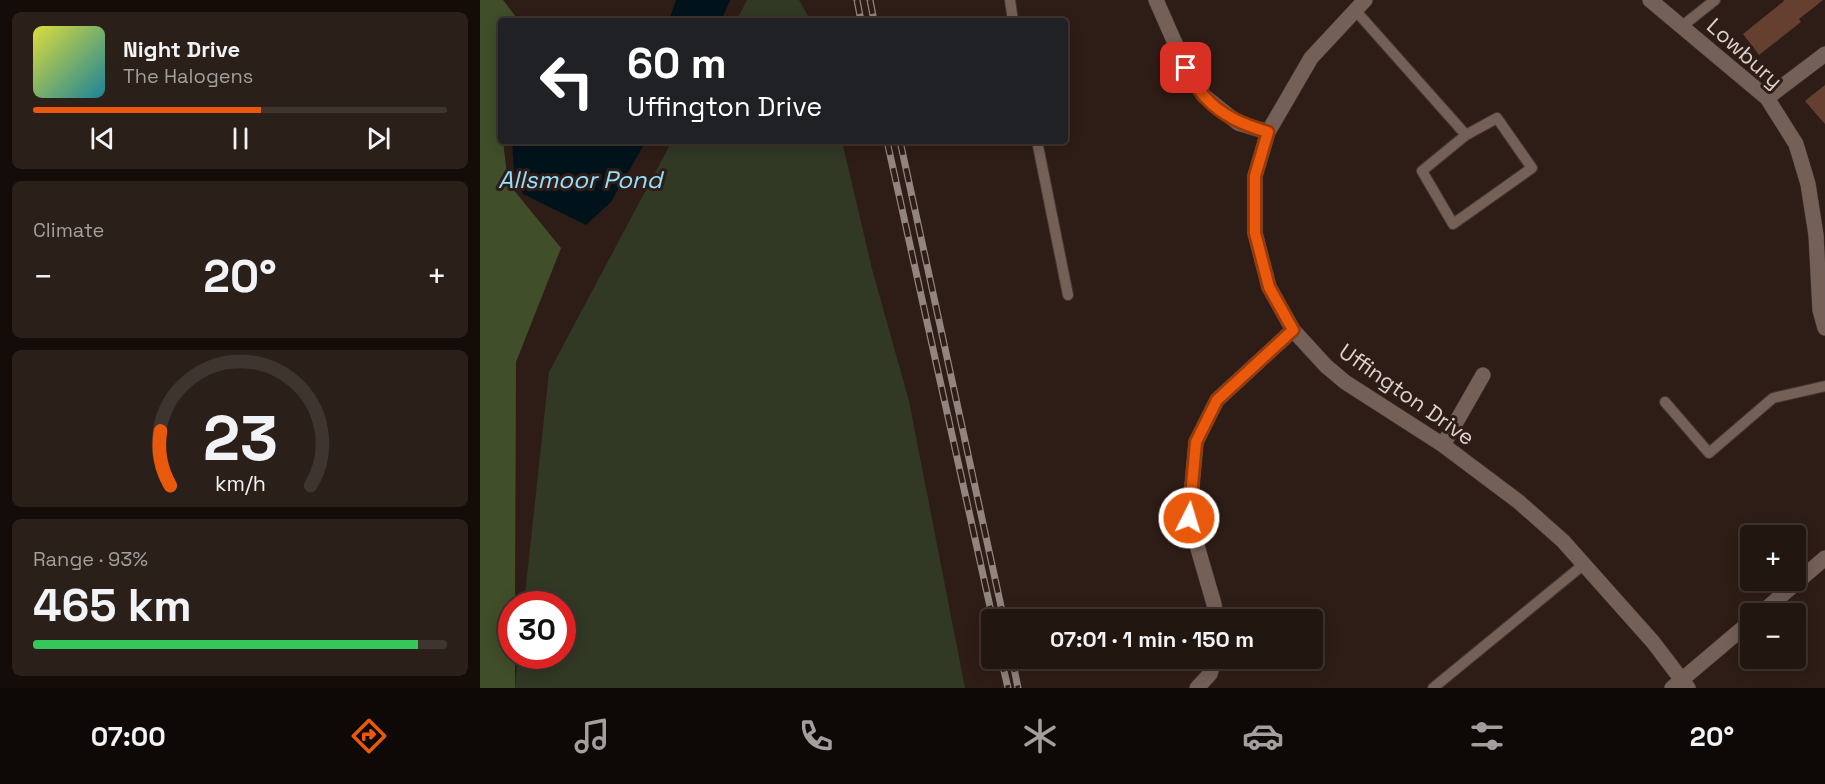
<!DOCTYPE html>
<meta charset="utf-8">
<style>
body{margin:0;font-family:"Space Grotesk",sans-serif;background:#2a1f19;color:#f1f3f6;height:100vh;display:flex;flex-direction:column;font-size:22px;white-space:nowrap}
*{box-sizing:border-box;margin:0}
p{font-size:20px;color:#a29f9f}
.icon{flex:none;width:33px;height:33px;fill:none;stroke:currentColor;stroke-width:2;stroke-linecap:round;stroke-linejoin:round}
.map{position:relative;flex:1;overflow:hidden}
.details{display:flex;flex-direction:column;gap:12px;padding:12px;background:#130c09;width:480px}
.details>*{flex:none}
.banner{position:absolute;left:18px;top:18px;width:570px;height:126px;border-radius:6px;box-shadow:0 3px 15px #0003,0 0 0 2px #3f3530;background:#202124;color:#fff;overflow:hidden}
.tools{position:absolute;left:1260px;top:525px;display:grid;gap:12px}
.tools a{display:grid;place-items:center;width:66px;height:66px;border-radius:6px;background:#221610;box-shadow:0 3px 15px #0003,0 0 0 2px #3f3530;font-size:30px}
.speed{position:absolute;left:18px;top:591px;display:flex;gap:12px;font-size:30px;font-weight:700;text-align:center}
.speed>*{display:grid;place-content:center;width:78px;height:78px;border-radius:50%;background:#221610;box-shadow:0 3px 15px #0003,0 0 0 2px #3f3530;line-height:1}
.speed .limit{border:9px solid #d22;background:#fff;color:#111}
.pin{position:absolute;display:grid;place-items:center;width:51px;height:51px;color:#fff;margin:-26px;border-radius:12px;box-shadow:0 3px 9px #0006}
.me{position:absolute;width:66px;margin:-33px;rotate:5deg;stroke-linejoin:round;filter:drop-shadow(0 0 4px #0008)}
.turn{display:flex;align-items:center;gap:21px;height:126px;padding:0 30px;font-size:27px}
.turn .icon{width:78px;height:78px;stroke-width:2.5}
.turn b{display:block;font-size:42px;line-height:51px}
.big{font-size:45px;font-weight:700;line-height:1.1}
.details .widget{flex:1;display:flex;flex-direction:column;justify-content:center;gap:9px;min-width:0;padding:0 21px;border-radius:9px;background:#2a1f19}
.details .dial{align-items:center;gap:0}
.dial svg{height:156px;overflow:visible;fill:none;stroke:#3f3530;stroke-width:7;stroke-linecap:round;text-anchor:middle}
.dial text{fill:#f1f3f6;stroke:none}
.song{display:flex;align-items:center;gap:18px}
.cover{width:72px;height:72px;border-radius:9px;background:linear-gradient(135deg,hsl(60 70% 55%),hsl(190 70% 35%))}
.played{height:6px;border-radius:3px;background:linear-gradient(90deg,#ea580c 55%,#3f3530 55%)}
.keys{display:flex;justify-content:space-around;direction:ltr}
.heat{display:flex;justify-content:space-between;align-items:center;font-size:33px;direction:ltr}
.charge{height:9px;border-radius:4px;background:linear-gradient(90deg,#34c759 93%,#3f3530 0)}
.trip{position:absolute;left:501px;top:609px;width:342px;height:60px;border-radius:6px;background:#221610;box-shadow:0 3px 15px #0003,0 0 0 2px #3f3530;font-weight:700;line-height:60px;text-align:center}
.tab-bar{display:flex;height:96px;justify-content:space-around;align-items:center;background:#0e0906;color:#a29f9f}
.tab-bar .icon{width:42px;height:42px}
.tab-bar .active{color:#ea580c}
.tab-bar b{font-size:27px;color:#f1f3f6}
main{display:flex;flex:1;min-height:0}
.map>svg:first-child{display:block}
.green{fill:#313824}
.forest{fill:#414e2a}
.water{fill:#00131b}
.building{fill:#654030}
.lines{fill:none;stroke-linecap:round;stroke-linejoin:round}
.lane-casing{stroke:#453834;stroke-width:12}
.street-casing{stroke:#453834;stroke-width:16}
.lane{stroke:#756058;stroke-width:10}
.street{stroke:#756058;stroke-width:15}
.rail-casing{stroke:#92847e;stroke-width:7}
.rail{stroke:#2e1d16;stroke-width:4.5;stroke-dasharray:14;stroke-linecap:butt}
.route-casing{stroke:#983908;stroke-width:15}
.route{stroke:#ea580c;stroke-width:10}
.labels{text-anchor:middle;stroke-width:6;stroke-linejoin:round;paint-order:stroke}
.street-label{font-size:22px;fill:#ded2ce;stroke:#2e1d16}
.water-label{font-size:24px;font-style:italic;fill:#92e1ff;stroke:#2e1d16}
</style>
<main>
<section class="details">
<div class="widget">
<div class="song"><i class="cover"></i><div><b>Night Drive</b><p>The Halogens</p></div></div>
<div class="played"></div>
<div class="keys"><svg class="icon" aria-label="previous" viewBox="0 0 24 24"><path d="M18 5L8 12l10 7zM5 5v14"/></svg><svg class="icon" aria-label="pause" viewBox="0 0 24 24"><path d="M8 5v14M16 5v14"/></svg><svg class="icon" aria-label="next" viewBox="0 0 24 24"><path d="M6 5l10 7-10 7zM19 5v14"/></svg></div>
</div>
<div class="widget"><p>Climate</p>
<div class="heat"><a>−</a><b class="big">20°</b><a>+</a></div>
</div>
<div class="widget dial"><svg viewBox="0 0 100 80">
<path d="M14 69A42 42 0 1 1 86 69"/>
<path d="M14 69A42 42 0 0 1 9 41" stroke="#ea580c"/>
<text x="50" y="56" font-size="32" font-weight="700">23</text>
<text x="50" y="72" font-size="11">km/h</text>
</svg></div>
<div class="widget"><p>Range · 93%</p><b class="big">465 km</b><div class="charge"></div></div>
</section>
<div class="map">
<svg width="1345" height="688" viewBox="0 0 1345 688">
<rect width="100%" height="100%" fill="#2e1d16"/>
<path class="green" d="M267 0H319L331 21H256Z
M192 141H362L392 269 429 401 485 688H35L38 656H82V604H44L69 372Z"/>
<path class="forest" d="M0 0H23L39 21H21V141H23L28 183 81 248 36 362 35 604H32V656H35V688H0Z"/>
<path class="water" d="M196 0H250L241 21H189Z
M32 141H166L131 202 106 225 43 194 34 174Z"/>
<path class="building" d="M1303 0H1343L1319 19 1321 22 1279 55 1263 34 1304 1Z
M1345 85V124L1325 101Z"/>
<g class="lines">
<defs>
<path id="lane" d="M530 0 533 21
M875 10 986 135 1017 118 1052 168 973 224 942 171 986 135
M1201 27 1235 0
M557 141 588 295
M1185 402 1229 453 1293 398 1345 386
M953 688 1103 565"/>
<path id="street" d="M676 0 706 68 724 96 758 123 788 132
M885 0 831 58 788 132 775 176V233L789 287 813 330 846 366 865 382 963 445 1039 502 1083 541 1173 642 1208 688
M1170 0 1287 98 1316 144 1328 184 1336 235 1340 310 1345 328
M1287 98 1345 54
M963 445 1003 375
M1280 614 1345 558
M736 620 734 604 709 518 716 442 737 400 813 330
M717 688 730 674 735 658
M1192 688 1270 622"/>
</defs>
<use href="#lane" class="lane-casing"/>
<use href="#street" class="street-casing"/>
<use href="#lane" class="lane"/>
<use href="#street" class="street"/>
<defs>
<path id="rail" d="M377 0 381 21
M390 0 394 21
M407 141 513 620
M420 141 524 620
M521 658 528 688
M532 658 538 688"/>
</defs>
<use href="#rail" class="rail-casing"/>
<use href="#rail" class="rail"/>
</g>
<g class="lines">
<defs>
<path id="route" d="M706 68C712 78 717 89 725 97 742 116 764 125 788 132L775 176V233L789 287 813 330 737 400 716 442 709 518"/>
</defs>
<use href="#route" class="route-casing"/>
<use href="#route" class="route"/>
</g>
<g class="labels">
<g class="street-label">
<text transform="translate(1265 53) rotate(42)" y="8">Lowbury</text>
<text transform="translate(927 394) rotate(35)" y="8">Uffington Drive</text>
</g>
<g class="water-label">
<text x="100" y="188">Allsmoor Pond</text>
</g>
</g>
</svg>
<div class="tools">
<a>+</a>
<a>−</a>
</div>
<div class="speed"><div class="limit">30</div></div>
<div class="pin" style="left:706px;top:68px;background:#d93025"><svg class="icon" aria-label="arrive" viewBox="0 0 24 24"><path d="M6 21V4h12l-3 4 3 4H6"/></svg></div>
<svg class="me" style="left:709px;top:518px" viewBox="-20 -20 40 40"><circle r="17" fill="#ea580c" stroke="#fff" stroke-width="3"/><path d="M0-11L8 9 0 5-8 9z" fill="#fff"/></svg>
<div class="trip">07:01 · 1 min · 150 m</div>
<div class="banner">
<div class="turn"><svg class="icon" aria-label="left" viewBox="0 0 24 24"><path d="M17 20v-9H6M10 6l-5 5 5 5"/></svg><div><b>60 m</b>Uffington Drive</div></div>
</div>
</div>
</main>
<nav class="tab-bar">
<b>07:00</b>
<svg class="icon active" aria-label="directions" viewBox="0 0 24 24"><path d="M12 3l9 9-9 9-9-9zM9 14v-3h6M13 9l2 2-2 2"/></svg>
<svg class="icon" aria-label="music" viewBox="0 0 24 24"><path d="M9 18V5l10-2v13"/><circle cx="6" cy="18" r="3"/><circle cx="16" cy="16" r="3"/></svg>
<svg class="icon" aria-label="phone" viewBox="0 0 24 24"><path d="M5 4h4l2 5-3 2q2 4 5 5l2-3 5 2v4C11 20 4 13 5 4z"/></svg>
<svg class="icon" aria-label="climate" viewBox="0 0 24 24"><path d="M12 3v18M4 7l16 10M4 17L20 7"/></svg>
<svg class="icon" aria-label="car" viewBox="0 0 24 24"><path d="M5 17H2v-5l4-1 3-4h7l3 4 3 1v5h-3M9 17h6M6 11h13"/><circle cx="7" cy="17" r="2"/><circle cx="17" cy="17" r="2"/></svg>
<svg class="icon" aria-label="filters" viewBox="0 0 24 24"><path d="M4 7h16M4 17h16"/><circle cx="9" cy="7" r="2"/><circle cx="15" cy="17" r="2"/></svg>
<b>20°</b>
</nav>
